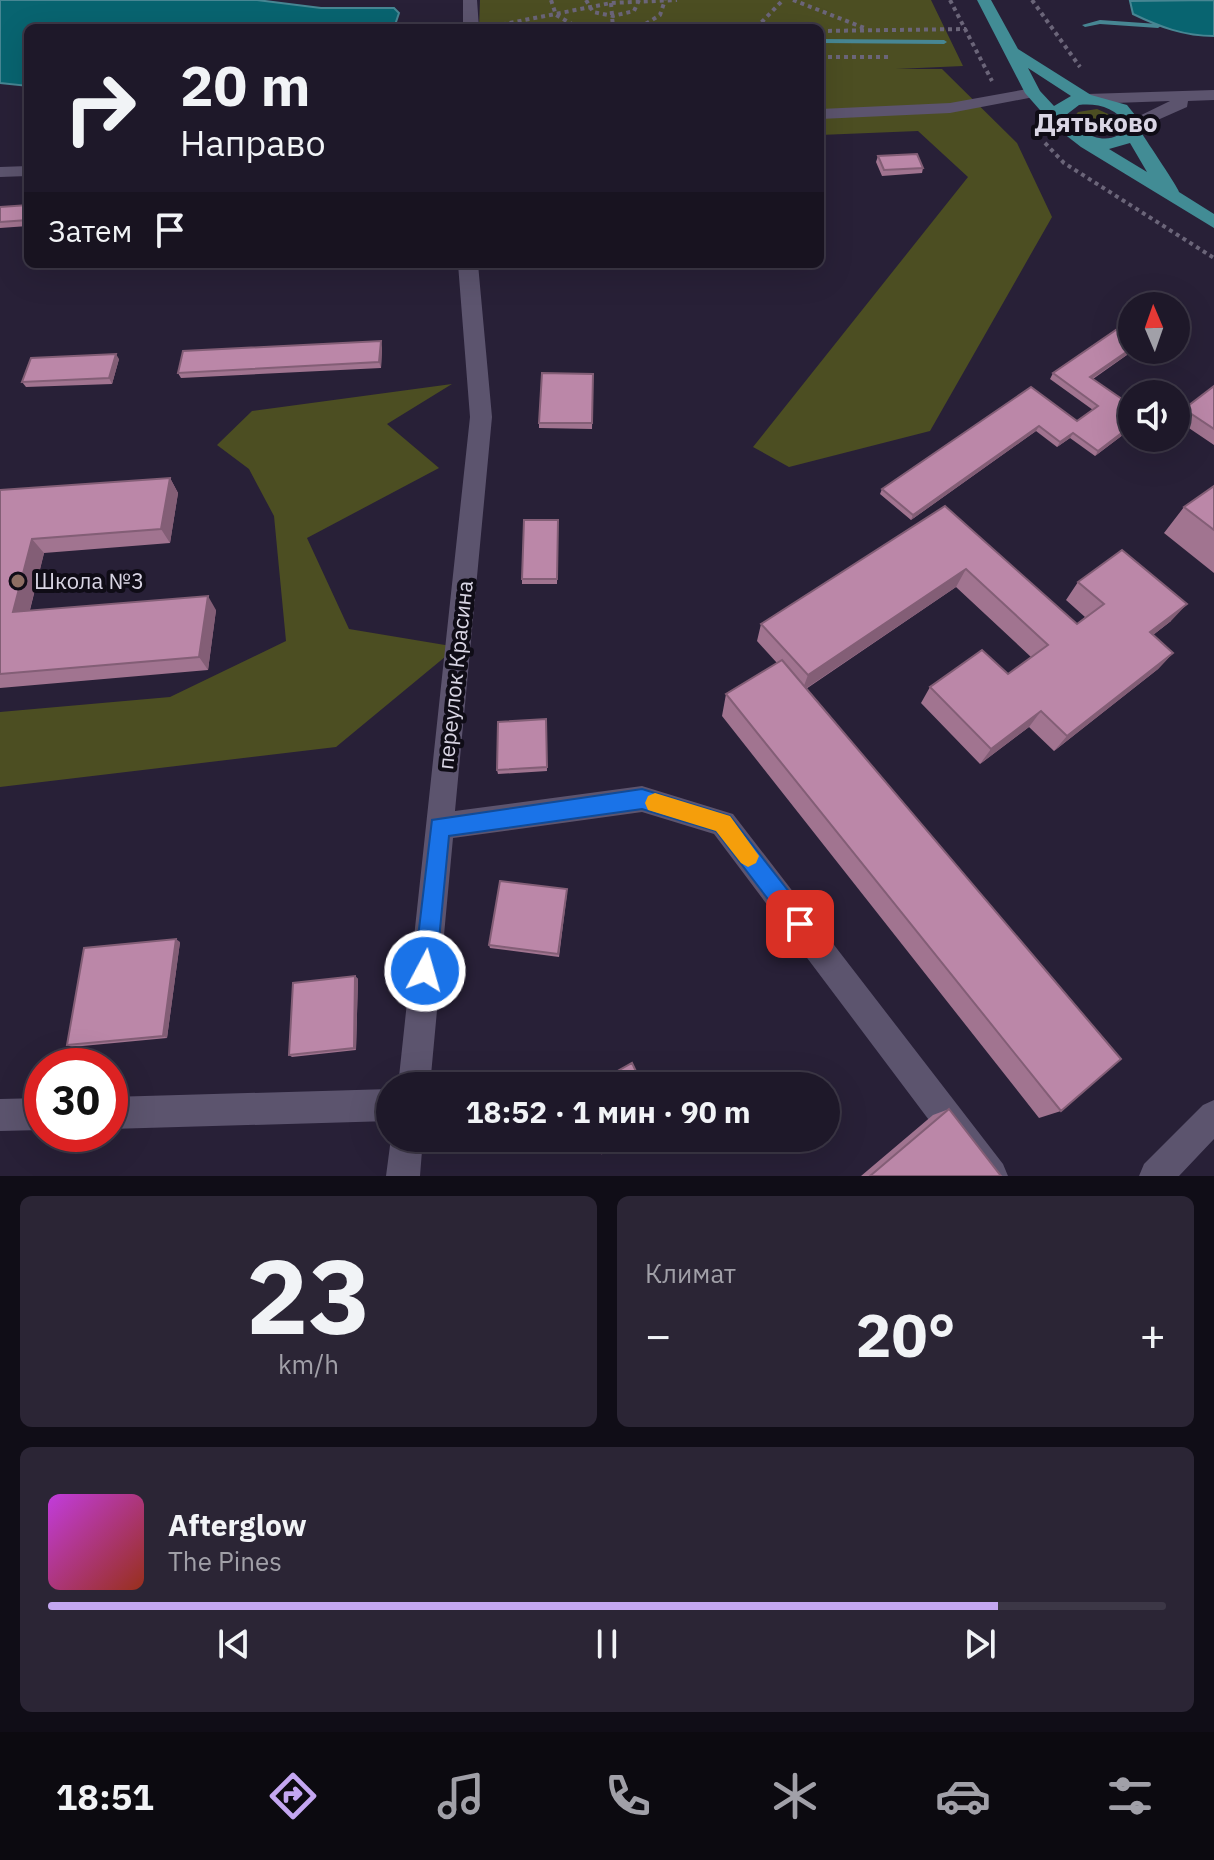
<!DOCTYPE html>
<html lang="ru">
<meta charset="utf-8">
<style>
body{margin:0;font-family:"IBM Plex Sans",sans-serif;background:#2b2535;color:#f1f3f6;height:100vh;display:flex;flex-direction:column;font-size:30px;white-space:nowrap}
*{box-sizing:border-box;margin:0}
p{font-size:26px;color:#a1a0a8}
.icon{flex:none;width:44px;height:44px;fill:none;stroke:currentColor;stroke-width:2;stroke-linecap:round;stroke-linejoin:round}
.map{position:relative;height:1176px;overflow:hidden}
.panel{display:flex;flex-direction:column;gap:20px;padding:20px;background:#100d17;flex:1}
.panel>*{flex:none}
.hud{position:absolute;left:24px;top:24px;width:800px;height:244px;border-radius:12px;box-shadow:0 8px 32px #0002,0 0 0 2px #3c3746;background:#1e1829;color:#f1f3f6;overflow:hidden}
.needle{width:52px;rotate:358deg}
.tools{position:absolute;left:1118px;top:292px;display:grid;gap:16px}
.tools a{display:grid;place-items:center;width:72px;height:72px;border-radius:50%;background:#1e1829;box-shadow:0 8px 32px #0002,0 0 0 2px #3c3746;font-size:40px}
.speed{position:absolute;left:24px;top:1048px;display:flex;gap:16px;font-size:40px;font-weight:700;text-align:center}
.speed>*{display:grid;place-content:center;width:104px;height:104px;border-radius:50%;background:#1e1829;box-shadow:0 8px 32px #0002,0 0 0 2px #3c3746;line-height:1}
.speed .limit{border:12px solid #d22;background:#fff;color:#111}
.pin{position:absolute;display:grid;place-items:center;width:68px;height:68px;color:#fff;margin:-34px;border-radius:16px;box-shadow:0 4px 12px #0006}
.me{position:absolute;width:88px;margin:-44px;rotate:6deg;stroke-linejoin:round;filter:drop-shadow(0 0 6px #0008)}
.turn{display:flex;align-items:center;gap:28px;height:168px;padding:0 24px;font-size:36px}
.turn .icon{width:104px;height:104px;stroke-width:2.5}
.turn b{display:block;font-size:56px;line-height:68px}
.then{display:flex;align-items:center;height:76px;padding:0 24px;background:#0003;gap:16px;font-size:30px}
.big{font-size:60px;font-weight:800;line-height:1.1}
.panel .widget{flex:1;display:flex;flex-direction:column;justify-content:center;gap:12px;min-width:0;padding:0 28px;border-radius:12px;background:#2b2535}
.panel .dial{align-items:center;gap:0}
.dial b{font-size:104px;line-height:1}
.song{display:flex;align-items:center;gap:24px}
.cover{width:96px;height:96px;border-radius:12px;background:linear-gradient(135deg,hsl(290 70% 55%),hsl(10 70% 35%))}
.played{height:8px;border-radius:4px;background:linear-gradient(90deg,#c4a7f1 85%,#3c3746 85%)}
.keys{display:flex;justify-content:space-around;direction:ltr}
.heat{display:flex;justify-content:space-between;align-items:center;font-size:44px;direction:ltr}
.panel .tiles{flex:1;display:grid;gap:20px;grid-template-columns:1fr 1fr}
.widget:last-child{grid-column:span 2}
.trip{position:absolute;left:376px;top:1072px;width:464px;height:80px;border-radius:40px;background:#1e1829;box-shadow:0 8px 32px #0002,0 0 0 2px #3c3746;font-weight:800;line-height:80px;text-align:center}
.menu{display:flex;height:128px;justify-content:space-around;align-items:center;background:#0c0a10;color:#a1a0a8}
.menu .icon{width:56px;height:56px}
.menu .on{color:#c4a7f1}
.menu b{font-size:36px;color:#f1f3f6}
.map>svg:first-child{display:block}
.green{fill:#4c4e22}
.water{fill:#086470;stroke:#478693;stroke-width:2}
.lines{fill:none;stroke-linecap:round;stroke-linejoin:round}
.stream{fill:#478693;fill-rule:evenodd}
.path{stroke:#6b6579;stroke-width:4;stroke-dasharray:4 4;stroke-linecap:butt}
.minor{fill:#5c546e;fill-rule:evenodd}
.major{fill:#428c95;fill-rule:evenodd}
.wall{fill:#a17490}
.shaded-wall{fill:#835e76}
.building{fill:#bb87a8;stroke:#835e76;stroke-width:2}
.route{fill:#1a73e8;stroke:#114b97;stroke-width:2}
.slow{fill:#f59e0b}
.education-dot{fill:#8d6e63;stroke:#0f0c16;stroke-width:3}
.labels{text-anchor:middle;stroke-width:8;stroke-linejoin:round;paint-order:stroke}
.poi-label{font-size:22px;fill:#d9d5e4;stroke:#0f0c16;text-anchor:start}
.street-label{font-size:22px;fill:#d9d5e4;stroke:#0f0c16}
.far-district-label{font-size:26px;font-weight:bold;fill:#d9d5e4;stroke:#0f0c16}
</style>
<div class="map">
<svg width="1214" height="1176" viewBox="0 0 1214 1176">
<rect width="100%" height="100%" fill="#282037"/>
<path class="green" d="M480 0H931L963 66 896 69H942L1017 143 1052 217 930 431 789 467 753 447 968 177 918 131 820 135V28H479Z
M1097 109 1117 118 1120 126C1109 141 1087 135 1075 123L1074 117 1078 112Z
M452 384 387 424 439 468 307 538 349 629 457 647 336 747 0 787V712L170 697 286 641 274 516 249 469 217 445 252 411Z"/>
<path class="water" d="M0 0H257L321 8H394L399 13 395 25 399 28H28V86L0 83Z
M1214 0V36C1184 36 1160 27 1133 14L1130 1Z"/>
<g class="lines">
<path class="stream" d="M1100 20 1158 24 1161 26 1158 28 1100 24 1085 27 1082 25Z
M820 39 944 40 947 42 944 44 820 43Z"/>
<path class="path" d="M551 0 556 15 579 28
M586 0 593 12 613 16 634 11 639 0
M793 0 867 29
M950 0 992 81
M1032 0 1080 67
M611 3 613 28
M494 26 611 3 677 0
M639 28 660 15 665 0
M756 28 783 0
M820 31 966 29
M820 57H888
M1045 143 1064 163 1214 258"/>
<path class="minor" d="M463 0H477L479 28H463Z
M1033 88 1039 90 1041 93 1039 96 950 113 820 119V109L950 103Z
M1214 90V100L1188 101 1187 107 1135 130 1129 129 1127 125 1129 121 1170 101 1087 104 1079 99 1087 94Z
M28 166V176L0 177V167Z
M458 264H478L492 417 455 811 642 786 733 814 1003 1164 1008 1176H971L714 834 642 812 453 838 430 1086H398L470 417Z
M390 1089V1121L110 1129V1097Z
M42 1098V1130L0 1131V1099Z
M1214 1100V1139L1179 1176H1139L1144 1164 1203 1105Z
M391 1138H423L420 1176H386Z"/>
<path class="major" d="M977 0H991L1018 49 1091 95 1127 105 1143 125 1141 132C1147 142 1178 187 1179 192L1214 214V228L1081 147 1054 126 1025 93ZM1028 68 1071 96 1054 106 1040 91ZM1079 105C1098 103 1116 108 1127 125 1114 151 1077 135 1066 115ZM1130 143 1147 172 1109 149Z"/>
</g>
<path class="wall" d="M878 156 923 168 922 173 882 176 876 162Z
M28 205V226L0 228V207Z
M382 347 381 368 181 378 178 373Z
M1134 350 1093 379 1132 406V428L1095 456 1070 438 1057 447 1036 431 911 520 880 494 882 489 1031 387 1077 421 1093 410 1050 379 1053 373Z
M119 359 112 384 26 387 22 382Z
M593 374 592 429 539 428V423Z
M1214 386V445L1177 420 1184 409Z
M170 478 178 493 170 543 44 553 30 610H216L208 670 0 688V490Z
M1214 486V573L1164 533 1184 507Z
M945 506 1077 624 1085 617 1066 600 1078 582 1171 621 1153 635 1173 653 1158 669 1054 751 1029 727 980 764 921 703 930 687 1008 674 1031 657 956 587 806 689 1061 1111 1039 1118 722 716 726 694 777 663 757 641 761 624Z
M558 520 557 584H522V579Z
M546 719 547 771 498 774 497 770Z
M567 893 559 957 490 948 489 945Z
M180 942 167 1038 72 1047 67 1045Z
M355 976 358 979 356 1050 292 1057 289 1055Z
M949 1109 1001 1176H861L933 1115Z"/>
<path class="shaded-wall" d="M381 341 382 347 381 368 379 362Z
M1132 348V350H1134L1087 382 1090 377Z
M116 354 119 359 112 384 109 378Z
M1132 425V428L1095 456 1098 451Z
M1039 426 1036 431 911 520 913 515Z
M1073 433 1070 438 1057 447 1060 442Z
M170 478 178 493 170 543 161 529Z
M32 539 44 553 26 625 13 612Z
M966 569 956 587 802 691 808 675Z
M208 596 216 610 208 670 199 657Z
M1187 604 1171 621 1135 649 1150 632Z
M1173 653 1158 669 1054 751 1067 736Z
M1041 711 1029 727 980 764 991 749Z
M176 939 180 942 167 1038 163 1036Z
M355 976 358 979 356 1050 354 1048Z"/>
<path class="building" d="M917 154 923 168 884 170 878 156Z
M28 205V220L0 222V207Z
M1132 319V348L1090 377 1132 406V425L1098 451 1073 433 1060 442 1039 426 913 515 882 489 1031 387 1077 421 1098 406 1053 373Z
M381 341 379 362 178 373 183 351Z
M116 354 109 378 22 382 31 358Z
M542 373 593 374 592 423H539Z
M1214 386V429L1184 409Z
M170 478 161 529 32 539 13 612 208 596 199 657 0 674V490Z
M1214 486V530L1184 507Z
M945 506 1077 624 1104 604 1078 582 1122 550 1187 604 1150 632 1173 653 1067 736 1041 711 991 749 930 687 982 650 1008 674 1048 645 966 569 808 675 761 624Z
M524 520H558L557 579H522Z
M782 660 1121 1059 1061 1111 726 694Z
M546 719 547 767 497 770 498 722Z
M500 881 567 889 558 954 489 945Z
M176 939 163 1036 67 1045 84 948Z
M355 976 354 1048 289 1055 293 983Z
M632 1063 643 1086H591Z
M949 1109 1001 1176H870Z
M595 1138H626L602 1153Z"/>
<path class="route" d="M642 789 730 816 808 916 811 924 808 932 800 935 793 932 716 831 642 809 449 836 436 971 433 979 425 982 417 979 414 971 432 820Z"/>
<path class="slow" d="M655 793 730 816 759 856 756 863 748 867 741 863 716 831 648 810 645 803 648 796Z"/>
<circle class="education-dot" cx="18" cy="581" r="8"/>
<g class="labels">
<g class="poi-label">
<text x="34" y="589">Школа №3</text>
</g>
<g class="street-label">
<text transform="translate(455 675) rotate(-84)" y="8">переулок Красина</text>
</g>
<g class="far-district-label">
<text x="1096" y="132">Дятьково</text>
</g>
</g>
</svg>
<div class="tools">
<a><svg class="needle" viewBox="-14 -14 28 28"><path d="M0-13l5 13h-10z" fill="#e53935"/><path d="M0 13l5-13h-10z" fill="#a1a0a8"/></svg></a>
<a><svg class="icon" aria-label="sound" viewBox="0 0 24 24"><path d="M4 9h4l5-4v14l-5-4H4zM17 9q2 3 0 6"/></svg></a>
</div>
<div class="speed"><div class="limit">30</div></div>
<div class="pin" style="left:800px;top:924px;background:#d93025"><svg class="icon" aria-label="arrive" viewBox="0 0 24 24"><path d="M6 21V4h12l-3 4 3 4H6"/></svg></div>
<svg class="me" style="left:425px;top:971px" viewBox="-20 -20 40 40"><circle r="17" fill="#1a73e8" stroke="#fff" stroke-width="3"/><path d="M0-11L8 9 0 5-8 9z" fill="#fff"/></svg>
<div class="trip">18:52 · 1 мин · 90 m</div>
<div class="hud">
<div class="turn"><svg class="icon" aria-label="right" viewBox="0 0 24 24"><path d="M7 20v-9h11M14 6l5 5-5 5"/></svg><div><b>20 m</b>Направо</div></div>
<div class="then">Затем<svg class="icon" aria-label="arrive" viewBox="0 0 24 24"><path d="M6 21V4h12l-3 4 3 4H6"/></svg></div>
</div>
</div>
<section class="panel">
<div class="tiles">
<div class="widget dial"><b>23</b><p>km/h</p></div>
<div class="widget"><p>Климат</p>
<div class="heat"><a>−</a><b class="big">20°</b><a>+</a></div>
</div>
<div class="widget">
<div class="song"><i class="cover"></i><div><b>Afterglow</b><p>The Pines</p></div></div>
<div class="played"></div>
<div class="keys"><svg class="icon" aria-label="previous" viewBox="0 0 24 24"><path d="M18 5L8 12l10 7zM5 5v14"/></svg><svg class="icon" aria-label="pause" viewBox="0 0 24 24"><path d="M8 5v14M16 5v14"/></svg><svg class="icon" aria-label="next" viewBox="0 0 24 24"><path d="M6 5l10 7-10 7zM19 5v14"/></svg></div>
</div>
</div>
</section>
<nav class="menu">
<b>18:51</b>
<svg class="icon on" aria-label="directions" viewBox="0 0 24 24"><path d="M12 3l9 9-9 9-9-9zM9 14v-3h6M13 9l2 2-2 2"/></svg>
<svg class="icon" aria-label="music" viewBox="0 0 24 24"><path d="M9 18V5l10-2v13"/><circle cx="6" cy="18" r="3"/><circle cx="16" cy="16" r="3"/></svg>
<svg class="icon" aria-label="phone" viewBox="0 0 24 24"><path d="M5 4h4l2 5-3 2q2 4 5 5l2-3 5 2v4C11 20 4 13 5 4z"/></svg>
<svg class="icon" aria-label="climate" viewBox="0 0 24 24"><path d="M12 3v18M4 7l16 10M4 17L20 7"/></svg>
<svg class="icon" aria-label="car" viewBox="0 0 24 24"><path d="M5 17H2v-5l4-1 3-4h7l3 4 3 1v5h-3M9 17h6M6 11h13"/><circle cx="7" cy="17" r="2"/><circle cx="17" cy="17" r="2"/></svg>
<svg class="icon" aria-label="filters" viewBox="0 0 24 24"><path d="M4 7h16M4 17h16"/><circle cx="9" cy="7" r="2"/><circle cx="15" cy="17" r="2"/></svg>
</nav>
